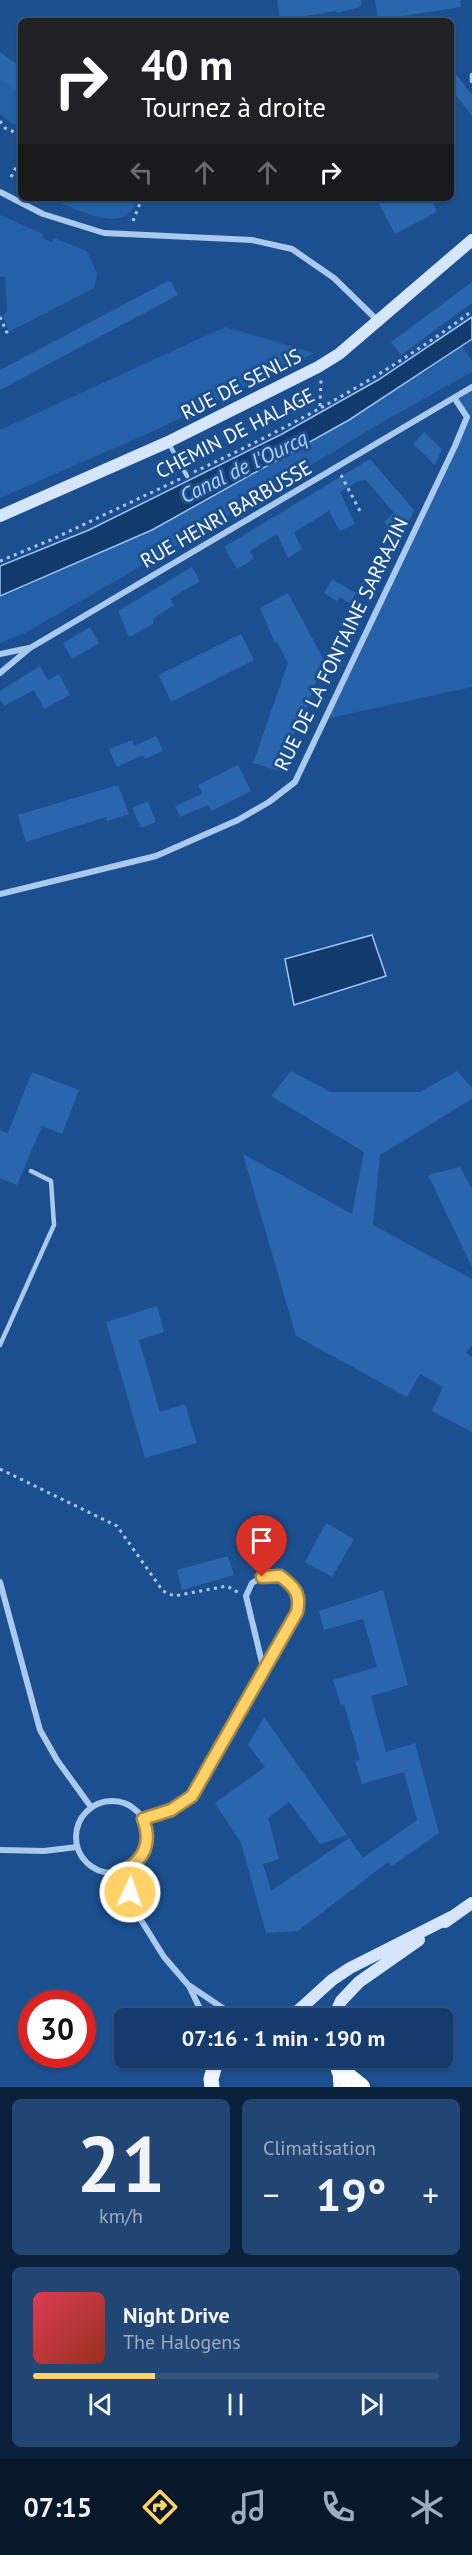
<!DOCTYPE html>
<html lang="fr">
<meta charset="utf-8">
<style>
body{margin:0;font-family:"PT Sans",sans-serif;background:#214673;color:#f1f3f6;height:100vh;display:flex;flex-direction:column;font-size:22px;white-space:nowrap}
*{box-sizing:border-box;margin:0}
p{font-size:20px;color:#9dadc1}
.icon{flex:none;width:33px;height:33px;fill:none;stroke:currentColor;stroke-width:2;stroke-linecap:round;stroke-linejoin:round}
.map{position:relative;height:2087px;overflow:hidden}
.sheet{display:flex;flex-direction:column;gap:12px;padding:12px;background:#0b203b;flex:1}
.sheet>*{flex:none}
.guide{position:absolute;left:18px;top:18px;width:436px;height:183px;border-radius:9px;box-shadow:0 2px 4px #0004,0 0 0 2px #33557e;background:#202124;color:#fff;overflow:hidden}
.speed{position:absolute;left:18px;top:1990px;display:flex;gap:12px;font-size:30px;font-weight:700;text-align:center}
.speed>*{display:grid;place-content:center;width:78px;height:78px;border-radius:50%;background:#143b6b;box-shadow:0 2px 4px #0004,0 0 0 2px #33557e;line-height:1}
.speed .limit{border:9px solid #d22;background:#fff;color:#111}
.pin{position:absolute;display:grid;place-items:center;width:51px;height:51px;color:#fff;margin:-62px -26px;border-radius:50% 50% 50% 0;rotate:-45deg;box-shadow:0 0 6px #0007}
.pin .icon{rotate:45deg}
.me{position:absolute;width:66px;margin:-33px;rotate:3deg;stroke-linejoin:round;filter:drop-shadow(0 0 4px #0008)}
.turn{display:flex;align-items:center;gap:21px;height:126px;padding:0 24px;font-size:27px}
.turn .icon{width:78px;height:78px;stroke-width:2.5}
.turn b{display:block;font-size:42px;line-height:51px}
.lanes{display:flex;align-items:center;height:57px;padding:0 24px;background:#0003;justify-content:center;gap:30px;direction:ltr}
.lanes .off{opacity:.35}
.big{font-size:45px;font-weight:700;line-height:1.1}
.sheet .tile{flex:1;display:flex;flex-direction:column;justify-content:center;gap:9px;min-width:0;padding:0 21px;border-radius:9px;background:#214673}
.sheet .dial{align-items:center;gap:0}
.dial b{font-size:78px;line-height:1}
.song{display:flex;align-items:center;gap:18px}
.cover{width:72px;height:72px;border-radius:9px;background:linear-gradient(135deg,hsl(350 70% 55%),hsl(10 70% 35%))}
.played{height:6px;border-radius:3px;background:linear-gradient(90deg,#ffd166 30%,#33557e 30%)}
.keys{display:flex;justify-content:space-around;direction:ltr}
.heat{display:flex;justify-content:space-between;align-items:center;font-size:33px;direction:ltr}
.sheet .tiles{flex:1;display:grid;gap:12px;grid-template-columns:1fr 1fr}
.tile:last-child{grid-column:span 2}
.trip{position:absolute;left:114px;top:2008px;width:339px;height:60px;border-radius:9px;background:#143b6b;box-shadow:0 2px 4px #0004,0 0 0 2px #33557e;font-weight:700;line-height:60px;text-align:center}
.dock{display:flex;height:96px;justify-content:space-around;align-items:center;background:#08182b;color:#9dadc1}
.dock .icon{width:42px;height:42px}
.dock .active{color:#ffd166}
.dock b{font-size:27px;color:#f1f3f6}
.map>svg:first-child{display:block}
.green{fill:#2461a8}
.water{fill:#123a6d;stroke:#9cc4f0;stroke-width:1.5}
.building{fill:#2a66ad}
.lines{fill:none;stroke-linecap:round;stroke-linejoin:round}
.path{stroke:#a9c9ee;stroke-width:3;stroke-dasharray:3 4.5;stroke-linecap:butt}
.lane{stroke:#a9c9ee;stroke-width:4.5}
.street{stroke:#a9c9ee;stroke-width:6}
.secondary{stroke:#d6e6fa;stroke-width:12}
.primary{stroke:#f0f6ff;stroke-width:15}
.highway{stroke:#fff;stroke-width:18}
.route-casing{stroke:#a68842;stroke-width:15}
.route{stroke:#ffd166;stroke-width:10}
.labels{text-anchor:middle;stroke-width:6;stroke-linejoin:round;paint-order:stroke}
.street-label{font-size:20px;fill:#fff;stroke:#1b4f8f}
.water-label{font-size:21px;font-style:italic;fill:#b5d3f5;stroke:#1b4f8f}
</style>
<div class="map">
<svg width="472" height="2087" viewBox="0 0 472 2087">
<rect width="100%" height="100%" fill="#1b4f8f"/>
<path class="green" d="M0 80 21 95V126L11 123 0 114Z
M49 198H136V199C130 239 71 207 49 198Z
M0 215 43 234 42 238 52 242 54 238 87 251 97 273 94 288 9 332 3 316 7 311 5 278 0 276Z
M225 327 314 353 158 429 0 498V430Z
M462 346 472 361V372L379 424 206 529 23 634 0 643V596L152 530 349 420Z
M472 387V687L325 719 467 417 455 399Z"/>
<path class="water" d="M472 317V339L469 341 349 420 152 530 0 596V566L89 530 282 434 378 380Z
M372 935 386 976 294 1005 285 959Z"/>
<path class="building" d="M277 0H361V7L337 13 336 11 280 20Z
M375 0H460L461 7 378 20Z
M0 52 21 67V95L0 80Z
M452 69 472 95V116L452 90Z
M376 198H430L437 212 395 234Z
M170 280 178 295 0 390V370Z
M472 282V303L401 355 391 342Z
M424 432 442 449 435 465 413 444Z
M370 459 414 510 400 540 384 522 394 513 366 480 358 481 340 492 355 524 340 531 329 511 294 532 302 549 288 558 277 534 250 551 254 559 237 569 224 547Z
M192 567 200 581 170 599 174 605 154 618 153 624 129 637 118 611Z
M332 579 356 593 350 603 339 597 337 601 324 593Z
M288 593 328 668 321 667 305 714 301 713 282 772 253 763 288 663 277 642 275 643 260 608Z
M90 627 99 643 72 659 63 643Z
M241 634 254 660 171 702 159 675Z
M40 666 48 680 59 674 70 695 44 709 34 690 4 706 0 699V691Z
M156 736 163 751 145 759 143 755 117 767 109 749 132 740 134 746Z
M238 765 251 791 211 811 208 805 180 817 175 806 202 794 198 785Z
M118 785 129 814 107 821 106 817 26 842 18 815Z
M148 801 156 822 141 828 132 808Z
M291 1071 330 1092H420L457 1071 472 1088V1099L380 1155 373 1225 472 1279V1345L466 1353 472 1357V1432L432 1411 443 1387 420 1374 407 1397 296 1336 243 1154 352 1214 364 1152 271 1096Z
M32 1072 79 1090 62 1134 42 1126 17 1185 0 1178V1130L8 1133Z
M460 1167 472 1189V1267L428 1175Z
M157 1306 164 1332 139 1340 160 1412 185 1404 197 1443 145 1458 106 1322Z
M326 1523 354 1539 332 1577 305 1562Z
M228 1556 234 1575 182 1590 177 1570Z
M383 1590 408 1685 371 1696 386 1752 415 1743 439 1833 392 1866 388 1862 298 1931 266 1933 241 1843 215 1803 265 1767 248 1745 264 1717 347 1835 320 1844 289 1802 268 1818 279 1859 263 1864 271 1891 349 1838 363 1858 417 1820 404 1772 362 1784 355 1761 360 1760 344 1704 341 1705 333 1680 377 1667 363 1619 324 1630 319 1611Z"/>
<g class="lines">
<path class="path" d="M0 121 5 128 21 135
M11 177 21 158
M133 221 142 198
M0 317 8 335
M320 406 321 380
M194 472C290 427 387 375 472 311
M341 475 361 513
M0 561 53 539 180 479
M0 1469 117 1526 163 1591 174 1596 227 1586 239 1593"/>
<path class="lane" d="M472 75V81
M169 444 187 476
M0 1345 54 1225 51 1181 31 1171"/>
<path class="street" d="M0 192 43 214 104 233 252 240 292 249 334 278 378 321
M0 654 29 648
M0 673 30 648 472 387
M0 894 156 856 238 820 269 802 295 782 455 446 467 417 455 399
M0 1582 40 1730 57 1760 91 1807
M76 1837a36 36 0 1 1 72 0a36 36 0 1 1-72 0Z
M143 1819 171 1810 192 1796 297 1612C300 1594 295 1587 280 1576L262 1577 252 1583 246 1596 264 1671
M0 1850 44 1851 77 1847
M123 1871 136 1912 164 1957 189 1986 205 2019
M190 1986 239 2019"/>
<path class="secondary" d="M0 516 168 442 318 367 339 354 472 240
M445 1922 472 1903
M289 2019 332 1980 350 1968 451 1917
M333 2019 341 2001 359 1982 419 1940"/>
<path class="primary" d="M336 2058 340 2070 341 2087
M212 2087 211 2079 217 2058"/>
<path class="highway" d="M340 2070 361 2087"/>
</g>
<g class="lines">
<defs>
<path id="route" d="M130 1892 123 1871C145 1860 152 1842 143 1819L171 1810 192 1796 297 1612C301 1594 295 1587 280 1576L262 1577"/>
</defs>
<use href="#route" class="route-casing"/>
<use href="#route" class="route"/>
</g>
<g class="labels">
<g class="street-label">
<text transform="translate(241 384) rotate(-27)" y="7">RUE DE SENLIS</text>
<text transform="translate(235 433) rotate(-27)" y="7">CHEMIN DE HALAGE</text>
<text transform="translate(226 514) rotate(-30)" y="7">RUE HENRI BARBUSSE</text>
<text transform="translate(341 644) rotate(-64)" y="7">RUE DE LA FONTAINE SARRAZIN</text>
</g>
<g class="water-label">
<text transform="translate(244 467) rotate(-26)" y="7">Canal de l'Ourcq</text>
</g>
</g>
</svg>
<div class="speed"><div class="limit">30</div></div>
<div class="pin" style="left:262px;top:1577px;background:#d93025"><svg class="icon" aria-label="arrive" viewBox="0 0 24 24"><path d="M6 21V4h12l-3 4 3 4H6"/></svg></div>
<svg class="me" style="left:130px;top:1892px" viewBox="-20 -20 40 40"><circle r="17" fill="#ffd166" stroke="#fff" stroke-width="3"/><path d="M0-11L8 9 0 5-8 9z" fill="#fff"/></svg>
<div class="trip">07:16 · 1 min · 190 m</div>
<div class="guide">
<div class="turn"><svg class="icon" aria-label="right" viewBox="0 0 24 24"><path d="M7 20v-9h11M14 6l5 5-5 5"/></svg><div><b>40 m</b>Tournez à droite</div></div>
<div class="lanes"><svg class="icon off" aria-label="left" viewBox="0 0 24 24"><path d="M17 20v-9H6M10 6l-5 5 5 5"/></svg><svg class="icon off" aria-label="ahead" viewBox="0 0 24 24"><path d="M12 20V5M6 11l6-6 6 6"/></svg><svg class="icon off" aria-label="ahead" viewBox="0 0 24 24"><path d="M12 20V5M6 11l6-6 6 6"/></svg><svg class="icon" aria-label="right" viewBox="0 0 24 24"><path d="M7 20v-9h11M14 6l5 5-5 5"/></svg></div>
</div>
</div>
<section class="sheet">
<div class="tiles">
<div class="tile dial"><b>21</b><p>km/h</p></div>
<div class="tile"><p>Climatisation</p>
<div class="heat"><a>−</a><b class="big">19°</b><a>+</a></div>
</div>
<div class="tile">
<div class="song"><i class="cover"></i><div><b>Night Drive</b><p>The Halogens</p></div></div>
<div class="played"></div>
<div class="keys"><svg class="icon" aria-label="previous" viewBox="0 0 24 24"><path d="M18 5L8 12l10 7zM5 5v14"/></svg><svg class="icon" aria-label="pause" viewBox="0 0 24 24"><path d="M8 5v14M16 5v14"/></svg><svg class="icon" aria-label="next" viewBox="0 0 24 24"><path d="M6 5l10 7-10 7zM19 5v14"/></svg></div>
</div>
</div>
</section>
<nav class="dock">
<b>07:15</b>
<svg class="icon active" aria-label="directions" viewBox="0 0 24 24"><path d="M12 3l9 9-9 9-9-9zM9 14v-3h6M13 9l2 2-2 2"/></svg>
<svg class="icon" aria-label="music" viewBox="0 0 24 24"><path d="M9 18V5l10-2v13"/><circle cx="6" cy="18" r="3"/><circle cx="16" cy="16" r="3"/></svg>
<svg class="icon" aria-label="phone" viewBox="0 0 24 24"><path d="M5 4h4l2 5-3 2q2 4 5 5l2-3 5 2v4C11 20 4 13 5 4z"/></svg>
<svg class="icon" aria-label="climate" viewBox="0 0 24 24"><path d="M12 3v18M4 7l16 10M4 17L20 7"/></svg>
</nav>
